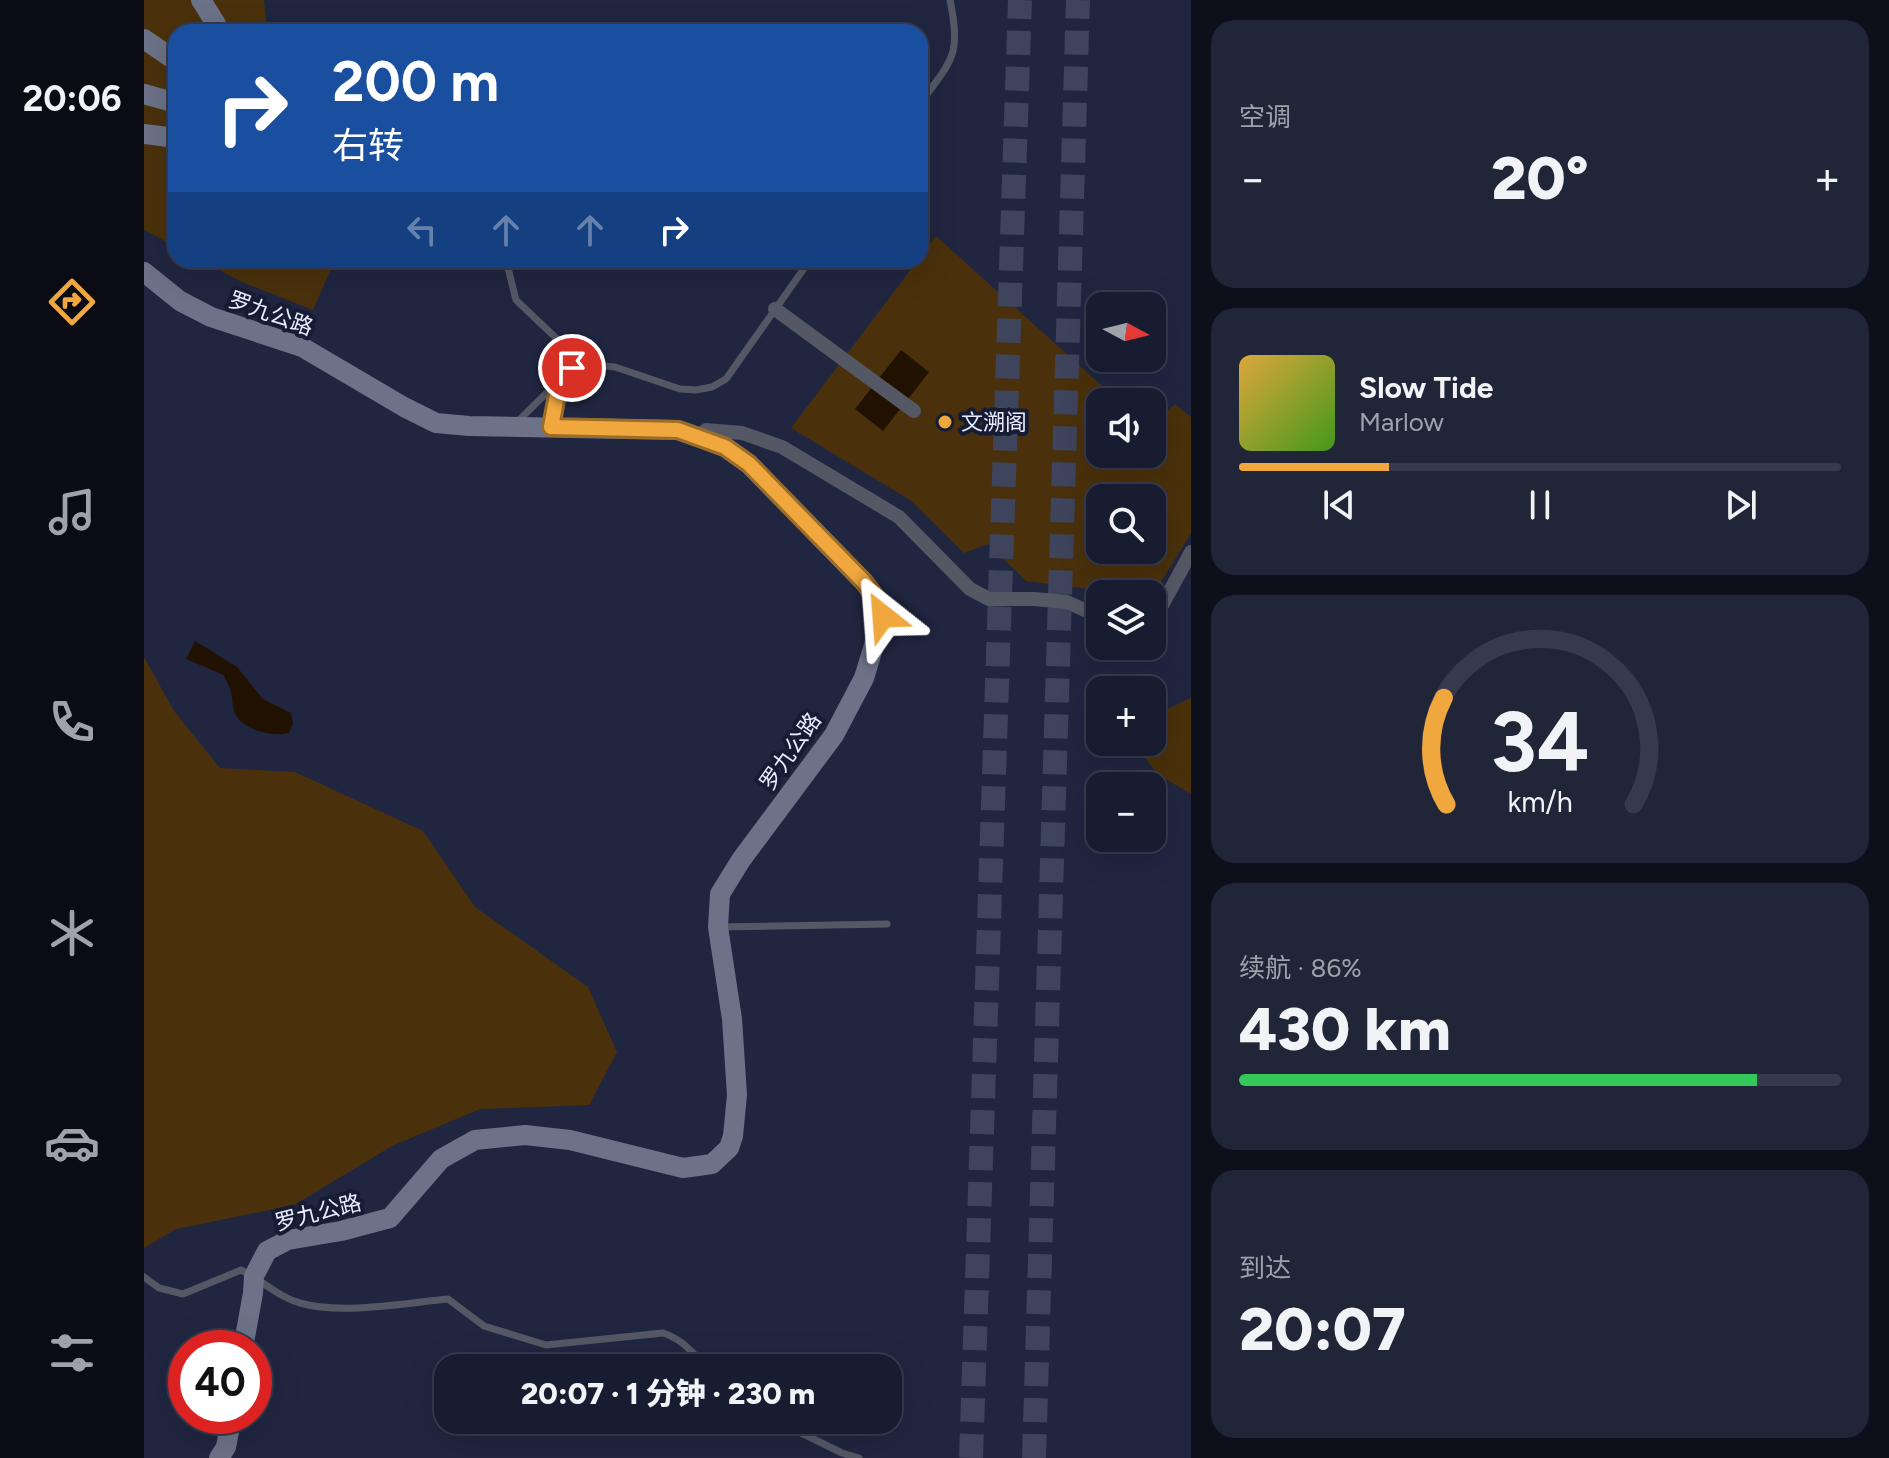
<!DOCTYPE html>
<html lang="zh">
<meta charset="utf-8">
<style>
body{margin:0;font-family:Figtree,"Noto Sans SC",sans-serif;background:#212538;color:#f1f3f6;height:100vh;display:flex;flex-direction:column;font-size:30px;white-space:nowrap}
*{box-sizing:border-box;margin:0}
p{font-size:26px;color:#9fa1ab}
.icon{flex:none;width:44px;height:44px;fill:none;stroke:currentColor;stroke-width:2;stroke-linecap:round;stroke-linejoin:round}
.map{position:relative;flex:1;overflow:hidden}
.drawer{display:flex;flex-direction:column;gap:20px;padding:20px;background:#0d0f1a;width:698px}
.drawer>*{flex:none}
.top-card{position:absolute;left:24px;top:24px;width:760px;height:244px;border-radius:24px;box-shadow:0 8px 32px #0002,0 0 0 2px #363a4c;background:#1a4fa0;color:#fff;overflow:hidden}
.needle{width:52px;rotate:97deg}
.fabs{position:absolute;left:942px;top:292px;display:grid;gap:16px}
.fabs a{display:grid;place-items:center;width:80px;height:80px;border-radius:16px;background:#181c30;box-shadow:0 8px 32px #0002,0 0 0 2px #363a4c;font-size:40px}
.speed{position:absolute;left:24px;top:1330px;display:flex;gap:16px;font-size:40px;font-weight:700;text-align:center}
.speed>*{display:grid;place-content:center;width:104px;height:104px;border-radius:50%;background:#181c30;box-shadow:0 8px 32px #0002,0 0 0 2px #363a4c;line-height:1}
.speed .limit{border:12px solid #d22;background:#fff;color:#111}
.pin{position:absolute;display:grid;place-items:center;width:68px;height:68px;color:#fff;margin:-34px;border:4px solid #fff;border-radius:50%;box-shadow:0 2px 8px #0007}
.me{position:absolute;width:88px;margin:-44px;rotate:332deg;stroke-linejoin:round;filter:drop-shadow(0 0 6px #0008)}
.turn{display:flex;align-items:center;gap:28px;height:168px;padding:0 32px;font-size:36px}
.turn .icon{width:104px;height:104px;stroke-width:2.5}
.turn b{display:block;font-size:56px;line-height:68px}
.lanes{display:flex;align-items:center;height:76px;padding:0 32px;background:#0003;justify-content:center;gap:40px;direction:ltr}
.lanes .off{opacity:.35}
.big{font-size:60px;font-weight:800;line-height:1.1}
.drawer .tile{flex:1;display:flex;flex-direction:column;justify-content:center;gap:12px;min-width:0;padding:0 28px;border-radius:24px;background:#212538}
.drawer .dial{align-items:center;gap:0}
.dial svg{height:208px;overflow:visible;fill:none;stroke:#363a4c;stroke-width:7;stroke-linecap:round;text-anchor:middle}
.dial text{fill:#f1f3f6;stroke:none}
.song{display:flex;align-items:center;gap:24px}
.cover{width:96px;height:96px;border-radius:12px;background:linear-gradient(135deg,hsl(40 70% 55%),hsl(100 70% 35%))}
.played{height:8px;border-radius:4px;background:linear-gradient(90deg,#f0a73e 25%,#363a4c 25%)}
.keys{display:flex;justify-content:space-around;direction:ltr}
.heat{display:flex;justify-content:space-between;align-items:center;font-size:44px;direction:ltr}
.charge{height:12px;border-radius:6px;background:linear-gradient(90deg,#34c759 86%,#363a4c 0)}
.trip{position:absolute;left:290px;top:1354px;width:468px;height:80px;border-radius:24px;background:#181c30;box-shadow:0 8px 32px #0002,0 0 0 2px #363a4c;font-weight:800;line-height:80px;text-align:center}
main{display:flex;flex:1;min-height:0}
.menu{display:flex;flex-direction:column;width:144px;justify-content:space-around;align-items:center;background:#0a0b13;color:#9fa1ab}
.menu .icon{width:56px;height:56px}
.menu .selected{color:#f0a73e}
.menu b{font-size:36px;color:#f1f3f6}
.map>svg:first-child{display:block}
.green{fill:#4a310c;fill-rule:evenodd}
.water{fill:#201101}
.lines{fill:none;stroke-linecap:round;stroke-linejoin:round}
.highway-tunnel{stroke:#3e445c;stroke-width:24;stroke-dasharray:24 12;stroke-linecap:butt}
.lane{stroke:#545865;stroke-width:7}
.street{stroke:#545865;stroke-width:14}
.secondary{stroke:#6c7287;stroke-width:20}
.route-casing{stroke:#9c6d28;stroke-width:20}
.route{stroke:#f0a73e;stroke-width:14}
.poi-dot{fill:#f0a73e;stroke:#171c35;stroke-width:3}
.labels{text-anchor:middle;stroke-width:8;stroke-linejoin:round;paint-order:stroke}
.street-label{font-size:22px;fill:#e7ecfe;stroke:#171c35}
.poi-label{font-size:22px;fill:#e7ecfe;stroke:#171c35;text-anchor:start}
</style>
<main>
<nav class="menu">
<b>20:06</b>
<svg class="icon selected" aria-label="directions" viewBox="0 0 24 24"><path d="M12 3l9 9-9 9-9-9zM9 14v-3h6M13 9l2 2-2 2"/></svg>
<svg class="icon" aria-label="music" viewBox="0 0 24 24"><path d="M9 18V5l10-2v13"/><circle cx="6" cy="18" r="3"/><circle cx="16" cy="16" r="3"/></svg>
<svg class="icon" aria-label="phone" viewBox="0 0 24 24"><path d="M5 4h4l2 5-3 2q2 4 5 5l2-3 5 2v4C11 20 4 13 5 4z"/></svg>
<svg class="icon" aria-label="climate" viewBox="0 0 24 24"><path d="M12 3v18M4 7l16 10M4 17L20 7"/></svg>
<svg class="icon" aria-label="car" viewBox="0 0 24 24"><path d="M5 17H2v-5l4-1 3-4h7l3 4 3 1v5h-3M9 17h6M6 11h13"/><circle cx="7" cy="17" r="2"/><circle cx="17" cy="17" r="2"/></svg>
<svg class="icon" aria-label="filters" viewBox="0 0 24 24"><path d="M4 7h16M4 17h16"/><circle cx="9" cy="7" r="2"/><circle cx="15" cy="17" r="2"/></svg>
</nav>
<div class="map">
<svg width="1047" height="1458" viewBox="0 0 1047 1458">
<rect width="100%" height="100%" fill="#202640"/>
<path class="green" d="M0 0H120L123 32H32V247L0 230Z
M792 236 976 402H956V454H1008V425L1031 404 1047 417V533L1008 597V594L956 595 944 589 882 581 844 544 820 553 766 500 647 428ZM956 498H1008V550H956Z
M56 260H191L169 310 98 282Z
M0 657 30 711 76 768 151 772 279 831 331 907 444 987 473 1052 445 1105 336 1109 248 1146 150 1205 32 1229 0 1248Z
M1047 698V794L1013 774 990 742H1008V721L1016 712Z"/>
<path class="water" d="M757 350 785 372 739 431 711 409Z
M51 641 93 667 119 699 147 713 149 723 145 733C130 738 95 729 90 711 88 705 89 698 87 692 86 687 82 681 80 675L42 659Z"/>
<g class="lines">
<path class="highway-tunnel" d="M827 1458 876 0
M890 1458 934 0"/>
<path class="lane" d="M776 104C807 60 818 57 806 0
M362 260 372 300 412 338 428 368
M374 421 428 368 442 364 471 367 536 389 552 390 568 387 582 379 666 260
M407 425 414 386
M576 927 743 924
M0 1277 15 1288 39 1294 97 1270C118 1280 134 1297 156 1303 197 1315 261 1303 304 1299L340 1326 402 1345 519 1333C540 1340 548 1353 564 1368
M631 1420 698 1453 715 1458"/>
<path class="street" d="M631 309 770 411
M554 437 562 430 598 433 638 447 755 517 826 589 845 599H890L923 602 956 617
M1008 617 1015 611 1047 552"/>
<path class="secondary" d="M57 0 72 24V32
M0 39 32 61
M0 94 32 103
M0 134 32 138
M0 272 36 301 67 317 158 347 260 407 292 423 325 426 534 430 554 437 581 447 605 464 720 582 735 602 739 616 720 678 690 735 597 860 576 894 574 927 588 1019 593 1095 589 1136 585 1148 568 1164 539 1168 426 1140 381 1135 331 1140 297 1159 246 1218 197 1231 144 1240 123 1251 110 1276 109 1293 99 1348
M75 1458 82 1447 88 1416"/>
</g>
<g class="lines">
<defs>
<path id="route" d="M428 368 415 384 407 427 534 430 581 447 605 464 720 582 735 602 739 616"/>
</defs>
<use href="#route" class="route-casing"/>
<use href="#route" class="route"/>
</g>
<circle class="poi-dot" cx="801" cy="422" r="8"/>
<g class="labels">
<g class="street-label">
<text transform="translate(127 313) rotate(20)" y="8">罗九公路</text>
<text transform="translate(646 751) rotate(-55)" y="8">罗九公路</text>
<text transform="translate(174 1212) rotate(-14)" y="8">罗九公路</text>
</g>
<g class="poi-label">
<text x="817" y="430">文溯阁</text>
</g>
</g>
</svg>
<div class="fabs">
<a><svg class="needle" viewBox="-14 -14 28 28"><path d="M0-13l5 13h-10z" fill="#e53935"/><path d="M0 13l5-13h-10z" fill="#9fa1ab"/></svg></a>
<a><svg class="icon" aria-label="sound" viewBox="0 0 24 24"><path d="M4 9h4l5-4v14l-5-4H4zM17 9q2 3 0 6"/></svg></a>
<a><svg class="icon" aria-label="search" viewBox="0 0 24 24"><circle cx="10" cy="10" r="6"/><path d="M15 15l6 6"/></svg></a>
<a><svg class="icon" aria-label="layers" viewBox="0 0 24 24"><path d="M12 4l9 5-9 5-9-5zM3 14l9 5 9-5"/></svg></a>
<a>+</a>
<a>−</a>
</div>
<div class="speed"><div class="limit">40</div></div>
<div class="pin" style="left:428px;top:368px;background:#d93025"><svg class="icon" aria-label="arrive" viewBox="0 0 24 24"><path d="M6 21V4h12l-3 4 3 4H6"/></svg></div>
<svg class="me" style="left:739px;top:616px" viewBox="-20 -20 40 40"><path d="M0-17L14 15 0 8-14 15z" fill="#f0a73e" stroke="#fff" stroke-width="4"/></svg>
<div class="trip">20:07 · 1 分钟 · 230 m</div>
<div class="top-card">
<div class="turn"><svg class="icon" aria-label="right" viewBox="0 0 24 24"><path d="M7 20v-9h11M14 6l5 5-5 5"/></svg><div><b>200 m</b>右转</div></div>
<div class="lanes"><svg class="icon off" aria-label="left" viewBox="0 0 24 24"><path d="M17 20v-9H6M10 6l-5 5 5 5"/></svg><svg class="icon off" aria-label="ahead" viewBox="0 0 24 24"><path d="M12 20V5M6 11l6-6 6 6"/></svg><svg class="icon off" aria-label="ahead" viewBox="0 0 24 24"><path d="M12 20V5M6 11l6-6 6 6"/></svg><svg class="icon" aria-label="right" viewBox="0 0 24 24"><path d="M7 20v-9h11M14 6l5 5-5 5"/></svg></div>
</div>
</div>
<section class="drawer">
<div class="tile"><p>空调</p>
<div class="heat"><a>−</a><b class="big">20°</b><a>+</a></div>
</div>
<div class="tile">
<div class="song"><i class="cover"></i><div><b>Slow Tide</b><p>Marlow</p></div></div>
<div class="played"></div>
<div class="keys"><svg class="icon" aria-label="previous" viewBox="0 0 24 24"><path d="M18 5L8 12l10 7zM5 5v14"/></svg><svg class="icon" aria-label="pause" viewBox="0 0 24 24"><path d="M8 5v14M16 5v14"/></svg><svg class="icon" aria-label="next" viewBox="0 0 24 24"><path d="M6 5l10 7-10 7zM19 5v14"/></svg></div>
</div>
<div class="tile dial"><svg viewBox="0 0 100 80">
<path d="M14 69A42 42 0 1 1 86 69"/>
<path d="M14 69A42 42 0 0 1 13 28" stroke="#f0a73e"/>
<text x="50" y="56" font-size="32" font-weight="700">34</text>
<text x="50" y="72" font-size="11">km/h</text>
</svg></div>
<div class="tile"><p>续航 · 86%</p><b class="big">430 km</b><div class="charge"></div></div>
<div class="tile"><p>到达</p><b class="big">20:07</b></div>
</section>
</main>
